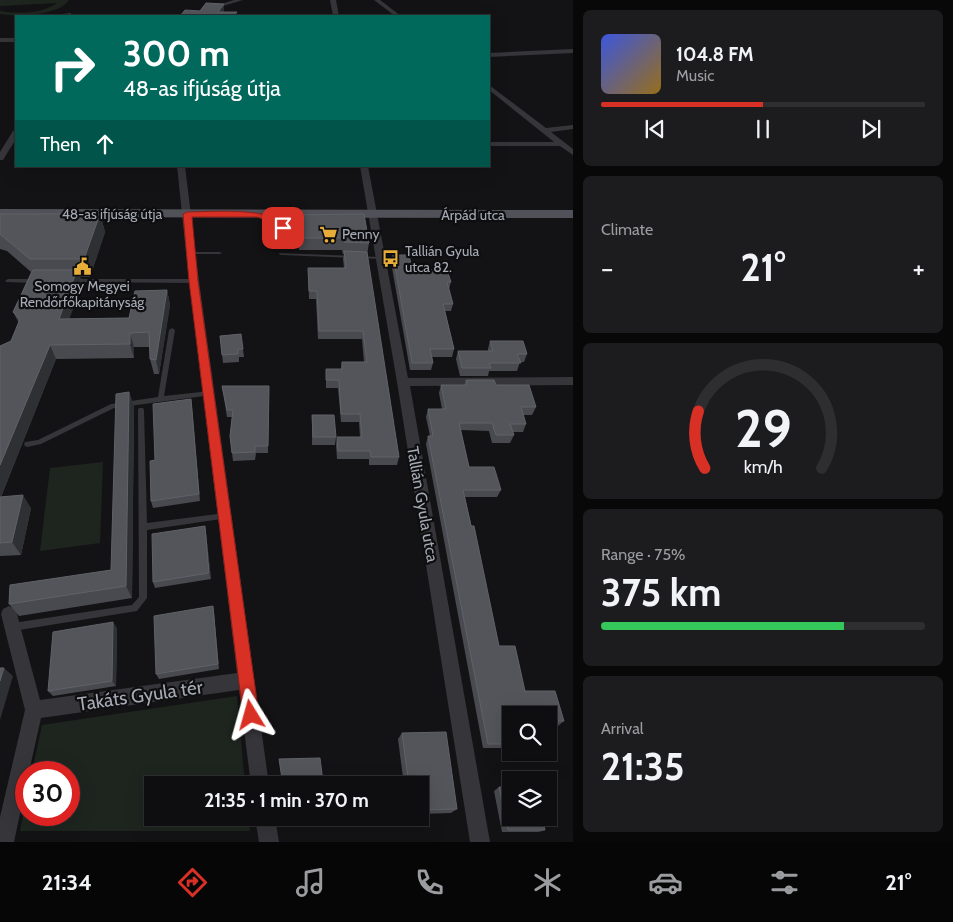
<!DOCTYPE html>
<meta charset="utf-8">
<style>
body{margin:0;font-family:Cabin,sans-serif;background:#1c1c1e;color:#f1f3f6;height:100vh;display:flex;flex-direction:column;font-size:19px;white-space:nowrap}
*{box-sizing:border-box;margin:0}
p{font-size:16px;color:#9b9c9f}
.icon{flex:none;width:28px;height:28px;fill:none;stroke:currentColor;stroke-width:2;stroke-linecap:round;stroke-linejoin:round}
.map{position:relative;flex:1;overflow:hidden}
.drawer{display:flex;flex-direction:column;gap:10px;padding:10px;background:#080809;width:380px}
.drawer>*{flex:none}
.hud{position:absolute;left:15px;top:15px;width:475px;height:152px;border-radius:0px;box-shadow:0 5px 20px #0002,0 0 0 1px #2e2e30;background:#00695c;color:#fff;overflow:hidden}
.tools{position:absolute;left:502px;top:706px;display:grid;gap:10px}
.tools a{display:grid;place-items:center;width:55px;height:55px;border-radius:0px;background:#0e0e10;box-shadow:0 5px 20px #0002,0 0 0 1px #2e2e30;font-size:25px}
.speed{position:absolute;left:15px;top:761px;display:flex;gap:10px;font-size:25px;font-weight:700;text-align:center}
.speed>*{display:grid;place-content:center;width:65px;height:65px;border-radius:50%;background:#0e0e10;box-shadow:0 5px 20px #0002,0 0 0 1px #2e2e30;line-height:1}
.speed .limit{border:8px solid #d22;background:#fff;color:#111}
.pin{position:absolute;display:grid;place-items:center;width:42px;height:42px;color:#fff;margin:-21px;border-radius:10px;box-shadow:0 2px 8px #0006}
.me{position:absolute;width:55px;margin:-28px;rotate:352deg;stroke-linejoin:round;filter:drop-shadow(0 0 4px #0008)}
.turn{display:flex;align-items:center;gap:18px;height:105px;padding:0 25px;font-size:22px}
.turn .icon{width:65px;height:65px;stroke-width:2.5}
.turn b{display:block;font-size:35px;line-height:42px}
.then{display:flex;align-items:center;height:48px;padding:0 25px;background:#0003;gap:10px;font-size:19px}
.big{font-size:38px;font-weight:700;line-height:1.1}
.drawer .tile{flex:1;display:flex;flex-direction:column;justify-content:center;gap:8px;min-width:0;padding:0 18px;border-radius:8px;background:#1c1c1e}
.drawer .dial{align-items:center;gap:0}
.dial svg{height:130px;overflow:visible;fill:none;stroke:#2e2e30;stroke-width:7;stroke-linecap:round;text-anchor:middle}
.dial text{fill:#f1f3f6;stroke:none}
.song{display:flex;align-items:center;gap:15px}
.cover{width:60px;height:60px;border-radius:8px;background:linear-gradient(135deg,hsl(230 70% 55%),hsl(40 70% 35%))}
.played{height:5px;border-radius:2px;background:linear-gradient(90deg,#d93025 50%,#2e2e30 50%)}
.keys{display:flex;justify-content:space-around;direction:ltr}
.heat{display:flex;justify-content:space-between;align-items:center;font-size:28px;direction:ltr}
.charge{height:8px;border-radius:4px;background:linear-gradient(90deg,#34c759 75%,#2e2e30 0)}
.trip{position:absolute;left:144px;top:776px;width:285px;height:50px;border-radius:0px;background:#0e0e10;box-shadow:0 5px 20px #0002,0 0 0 1px #2e2e30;font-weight:700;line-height:50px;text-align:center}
.dock{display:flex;height:80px;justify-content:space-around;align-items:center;background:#060606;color:#9b9c9f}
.dock .icon{width:35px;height:35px}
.dock .selected{color:#d93025}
.dock b{font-size:22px;color:#f1f3f6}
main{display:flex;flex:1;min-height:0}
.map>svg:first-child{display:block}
.green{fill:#1e251f}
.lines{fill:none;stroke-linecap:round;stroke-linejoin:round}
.lane{fill:#35353a;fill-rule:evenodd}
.street{fill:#35353a;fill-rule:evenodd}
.primary{fill:#515259;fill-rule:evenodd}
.wall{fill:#494a50}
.shaded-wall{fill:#2f3034}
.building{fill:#53555b;stroke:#606269}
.route{fill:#d93025;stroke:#8d1f18}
.labels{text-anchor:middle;stroke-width:4.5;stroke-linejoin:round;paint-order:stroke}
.far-street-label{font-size:14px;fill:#a6aab5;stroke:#0e0e10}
.far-poi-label{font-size:14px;fill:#a6aab5;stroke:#0e0e10;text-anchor:start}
.street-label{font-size:16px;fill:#a6aab5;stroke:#0e0e10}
.near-street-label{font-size:19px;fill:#a6aab5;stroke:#0e0e10}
</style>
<main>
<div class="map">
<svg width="573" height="842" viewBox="0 0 573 842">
<rect width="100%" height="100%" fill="#131315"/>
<path class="green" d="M0 0H69C58 16 18 17 0 14V11C18 14 42 14 57 3L0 6Z
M103 462 100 543 40 551 50 468Z
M237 696 245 785H152V818H248L250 831H20L26 799V815H69V772H32L42 725Z"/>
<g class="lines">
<path class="lane" d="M259 215H263L283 221 285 228 283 238H281L279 237 281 228 279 223 259 217Z
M189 252H220L222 253 220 254H189Z
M279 253 381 257 383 258 381 259 281 255 279 254Z
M8 279H35L38 281 35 283 6 282 5 281Z
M72 279H194L197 281 194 283 70 282 69 281Z
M172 328 175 330 164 396 210 391 213 393 212 395 114 408 41 444 27 447 25 446 24 444 25 442 38 440 111 404 158 397 169 330Z
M139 408H143L144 410 147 523 225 513 228 514 229 516 228 518 147 530V598L137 611 13 631 10 630 9 627 10 624 13 623 132 605 139 597 138 410Z"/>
<path class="street" d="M234 0H243L190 16H182Z
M330 0H336L339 16H333Z
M374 0H380L401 16H395Z
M0 38H16V42H0Z
M573 49V53L489 57V53Z
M489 85 546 128 573 125V129L551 132 573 149V155L560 146H489V142H554L489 90Z
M13 131H16V139L3 160H0V152Z
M177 166H185L199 281 269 785H251L239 690 41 718 29 772H26V786L14 842H0V817L25 710 1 614 3 609 9 606 15 609 17 614 40 700 237 673 189 281Z
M360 166H368L408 378 573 377V385L410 386 490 842H470L397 382Z
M255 818H275L279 842H259Z"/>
<path class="primary" d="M0 209 573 210V218L0 217Z"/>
</g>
<path class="wall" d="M0 214H100L105 232 90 277H80L82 284 69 319 129 318 167 290 170 305 159 374H154L150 359V347H134V358L56 359 1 497 31 508 21 555 0 556V346L11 341 19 323 13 312 31 272 7 251 0 249Z
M292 215 369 243 367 255 399 457 397 465H369V459H337L336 445 337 437H360L359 422H341L338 388H326V369H341L342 362H364L362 339H318L316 299H309L308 268H344L343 259 344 254H343L342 250H299V242H292Z
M393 255 412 269 451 282 449 289 453 304 451 311H445L454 349 452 357H432L433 363 431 370H410L391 262Z
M220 336 243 349 244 357H239V362L223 363Z
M490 341 527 354 524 362H520L517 371H489L488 376H460L456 359 458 351H488V349Z
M466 380 496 385 536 407 532 415H523L526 424 523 432H512L514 435 510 443H492L489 431 461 430 469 467 501 490 497 497H465L499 646 525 691 564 721 558 726H549V715H511V748H483L426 444 428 436H430L426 417 428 409H442L439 393 441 385H464Z
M222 386H269L268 453H256L255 460 233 461 230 436 232 417H227Z
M129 392 134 407 132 598 19 616 9 604 111 570Z
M191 399 192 407 200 501 153 508 151 501 155 460Z
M312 415 336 437 335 445H312Z
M206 533 211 579 155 588 153 582Z
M214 613 219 669 159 679 156 674Z
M117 628 116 686 53 696 48 691Z
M402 733 457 809 451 813 420 814V785H404L398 739Z
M499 787 545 830 539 832H502L494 791Z"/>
<path class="shaded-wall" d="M224 4V15L218 12Z
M100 214 105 232 90 277 84 259Z
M77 270 82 284 64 334 59 319Z
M167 290 170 305 159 374 156 360Z
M130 333 134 347V358L130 344Z
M50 345 56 359 0 499V465Z
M129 392 134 407 132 598 126 586Z
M191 399 192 407 200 501 199 494Z
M23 495 31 508 21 555 12 542Z
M205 526 206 533 211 579 209 573Z
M213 606 214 613 219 669 218 664Z
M113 622 117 628 116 686 112 681Z
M4 668 13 676 0 720V681Z"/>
<path class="building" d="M206 3 224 4 218 12H237L234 16H180L185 10 200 11Z
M71 14 70 16H54V15Z
M282 15H312V16H282Z
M0 214H100L84 259H30L0 234Z
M364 214 369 243 344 242 343 238H300L299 231H292V215Z
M344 251 367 252 399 457H371L370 451H338L337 437H362L360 414H341L339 380H326V369H342V362H367L363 331H319L317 291H309L308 268H346Z
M393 255H409L412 269 447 270 451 282H447L453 304H443L454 349H430L433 363H412Z
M33 270H77L59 319 129 318 135 291 167 290 156 360 150 359 149 332 130 333V344L50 345 0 465V346L11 341 20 319 13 312Z
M241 334 243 349H238V354L222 355 220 336Z
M490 341H523L527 354H517L521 363H489L491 368H462L458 351H493Z
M466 380H494L496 385H529L536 407H521L526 424H510L514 435H496L492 423H459L469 467H494L501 490H463L471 526H474L499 646H515L525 691H555L564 721H549V715H511V744H488L428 436H433L428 409H446L441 385H467Z
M222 386H269L268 446H255V452L232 453 230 436 233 410H227Z
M129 392 126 586 9 604 10 585 111 570 116 394Z
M191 399 199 494 151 501 150 461 155 460 153 404Z
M312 415H334L336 437H313Z
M23 495 12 542 0 543V497Z
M205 526 209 573 153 582 152 534Z
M213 606 218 664 156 674 154 616Z
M113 622 112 681 48 691 53 632Z
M0 668H4L0 681Z
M446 732 457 809 420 810V785H409L402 733Z
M320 758 323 782 370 783V785H283L279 759Z
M499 787H511V818H542L545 830H508Z"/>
<path class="route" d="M187 212C208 212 279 206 287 228L280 229 277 224 257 217H192L198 281 259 715 256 721 251 723 245 721 243 715 189 281 183 214Z"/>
<defs>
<symbol id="supermarket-bare" viewBox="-9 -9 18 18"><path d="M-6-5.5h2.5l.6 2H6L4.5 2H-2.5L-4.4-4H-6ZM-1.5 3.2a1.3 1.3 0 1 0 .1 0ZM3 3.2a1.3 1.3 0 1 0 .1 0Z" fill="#e8ad38" stroke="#0e0e10" stroke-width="2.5" paint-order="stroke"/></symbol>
<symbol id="bus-bare" viewBox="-9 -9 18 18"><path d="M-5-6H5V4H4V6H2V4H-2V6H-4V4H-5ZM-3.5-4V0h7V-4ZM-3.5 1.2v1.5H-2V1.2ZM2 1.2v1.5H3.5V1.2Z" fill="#e8ad38" stroke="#0e0e10" stroke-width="2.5" paint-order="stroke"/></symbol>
<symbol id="civic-bare" viewBox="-9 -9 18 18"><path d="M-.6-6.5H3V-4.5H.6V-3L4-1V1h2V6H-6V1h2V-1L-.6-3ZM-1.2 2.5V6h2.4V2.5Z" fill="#e8ad38" stroke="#0e0e10" stroke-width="2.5" paint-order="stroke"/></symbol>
</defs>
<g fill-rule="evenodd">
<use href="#supermarket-bare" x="316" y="222" width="25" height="25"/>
<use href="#bus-bare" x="378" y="246" width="25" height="25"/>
<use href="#civic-bare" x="70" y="254" width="25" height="25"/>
</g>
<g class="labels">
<g class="far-street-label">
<text x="112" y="219">48-as ifjúság útja</text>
<text x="473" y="220">Árpád utca</text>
</g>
<g class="far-poi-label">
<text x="342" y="239">Penny</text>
<text x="405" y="256">Tallián Gyula<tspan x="405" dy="16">utca 82.</tspan></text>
<text x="82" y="291" text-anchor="middle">Somogy Megyei<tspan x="82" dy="16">Rendőrfőkapitányság</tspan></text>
</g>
<g class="street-label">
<text transform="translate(423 504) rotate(80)" y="6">Tallián Gyula utca</text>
</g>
<g class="near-street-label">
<text transform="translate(140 695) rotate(-8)" y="7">Takáts Gyula tér</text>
</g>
</g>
</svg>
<div class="tools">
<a><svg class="icon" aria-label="search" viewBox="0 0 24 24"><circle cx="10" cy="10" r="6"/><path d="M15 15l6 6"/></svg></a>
<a><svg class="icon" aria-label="layers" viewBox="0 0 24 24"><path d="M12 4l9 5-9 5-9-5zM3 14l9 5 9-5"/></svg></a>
</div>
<div class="speed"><div class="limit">30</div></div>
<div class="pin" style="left:283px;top:228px;background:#d93025"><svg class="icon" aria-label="arrive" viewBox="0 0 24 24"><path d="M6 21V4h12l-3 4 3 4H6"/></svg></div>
<svg class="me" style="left:251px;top:715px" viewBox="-20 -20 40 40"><path d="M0-17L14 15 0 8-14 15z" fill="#d93025" stroke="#fff" stroke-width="4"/></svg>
<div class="trip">21:35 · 1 min · 370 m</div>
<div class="hud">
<div class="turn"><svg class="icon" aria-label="right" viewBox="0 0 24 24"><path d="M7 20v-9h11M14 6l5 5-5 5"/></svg><div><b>300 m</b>48-as ifjúság útja</div></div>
<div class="then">Then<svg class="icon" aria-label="ahead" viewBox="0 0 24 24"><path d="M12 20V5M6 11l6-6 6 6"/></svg></div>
</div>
</div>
<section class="drawer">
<div class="tile">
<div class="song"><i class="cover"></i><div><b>104.8 FM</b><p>Music</p></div></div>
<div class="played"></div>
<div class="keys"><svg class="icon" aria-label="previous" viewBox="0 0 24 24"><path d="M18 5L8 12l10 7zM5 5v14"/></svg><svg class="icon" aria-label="pause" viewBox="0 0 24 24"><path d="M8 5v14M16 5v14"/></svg><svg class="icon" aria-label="next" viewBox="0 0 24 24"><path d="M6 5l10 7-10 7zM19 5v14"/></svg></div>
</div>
<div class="tile"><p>Climate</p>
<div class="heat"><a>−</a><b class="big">21°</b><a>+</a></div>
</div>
<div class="tile dial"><svg viewBox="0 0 100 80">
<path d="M14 69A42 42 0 1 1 86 69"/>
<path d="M14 69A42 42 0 0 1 10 34" stroke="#d93025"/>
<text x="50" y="56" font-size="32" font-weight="700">29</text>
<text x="50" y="72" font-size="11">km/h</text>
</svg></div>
<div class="tile"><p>Range · 75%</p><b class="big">375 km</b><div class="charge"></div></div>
<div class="tile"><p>Arrival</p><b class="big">21:35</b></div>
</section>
</main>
<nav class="dock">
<b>21:34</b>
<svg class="icon selected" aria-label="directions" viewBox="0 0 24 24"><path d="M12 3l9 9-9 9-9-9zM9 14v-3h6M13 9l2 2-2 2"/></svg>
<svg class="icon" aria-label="music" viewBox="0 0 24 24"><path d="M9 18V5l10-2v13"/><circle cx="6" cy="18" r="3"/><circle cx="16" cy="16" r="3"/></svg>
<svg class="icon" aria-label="phone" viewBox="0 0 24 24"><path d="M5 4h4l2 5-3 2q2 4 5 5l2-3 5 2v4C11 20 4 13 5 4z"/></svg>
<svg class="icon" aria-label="climate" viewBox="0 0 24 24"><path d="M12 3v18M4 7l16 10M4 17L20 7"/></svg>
<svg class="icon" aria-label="car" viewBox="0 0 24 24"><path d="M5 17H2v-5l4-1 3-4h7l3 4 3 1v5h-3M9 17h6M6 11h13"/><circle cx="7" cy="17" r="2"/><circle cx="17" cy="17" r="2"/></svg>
<svg class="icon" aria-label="filters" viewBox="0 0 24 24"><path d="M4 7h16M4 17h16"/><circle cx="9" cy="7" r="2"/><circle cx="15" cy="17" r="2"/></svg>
<b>21°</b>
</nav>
